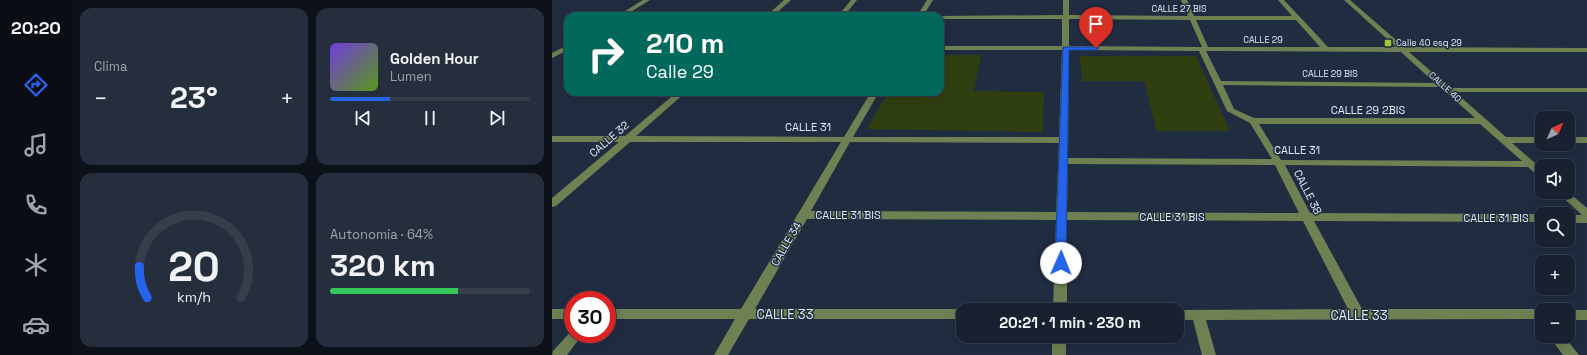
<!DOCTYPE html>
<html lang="es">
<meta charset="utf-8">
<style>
body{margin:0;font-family:"Space Grotesk",sans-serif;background:#252e3c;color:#f1f3f6;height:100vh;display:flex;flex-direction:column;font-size:15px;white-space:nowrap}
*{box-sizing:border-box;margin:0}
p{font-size:13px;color:#9fa3ab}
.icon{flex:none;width:22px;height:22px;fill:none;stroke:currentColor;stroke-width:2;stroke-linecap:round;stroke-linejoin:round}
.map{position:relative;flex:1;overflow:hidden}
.sheet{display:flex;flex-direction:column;gap:8px;padding:8px;background:#0d121a;width:480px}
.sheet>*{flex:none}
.hud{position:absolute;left:12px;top:12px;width:380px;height:84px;border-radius:12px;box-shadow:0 4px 16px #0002,0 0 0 1px #363e4c;background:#00695c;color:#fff;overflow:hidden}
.needle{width:26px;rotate:45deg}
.tools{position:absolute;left:983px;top:111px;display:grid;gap:8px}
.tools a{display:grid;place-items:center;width:40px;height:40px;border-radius:8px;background:#182130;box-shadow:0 4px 16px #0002,0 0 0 1px #363e4c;font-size:20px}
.speed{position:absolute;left:12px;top:291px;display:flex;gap:8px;font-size:20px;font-weight:700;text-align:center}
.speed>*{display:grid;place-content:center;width:52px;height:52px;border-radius:50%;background:#182130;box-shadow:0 4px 16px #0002,0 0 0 1px #363e4c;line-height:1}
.speed .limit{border:6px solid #d22;background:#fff;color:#111}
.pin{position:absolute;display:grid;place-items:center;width:34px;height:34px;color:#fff;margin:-41px -17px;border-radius:50% 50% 50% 0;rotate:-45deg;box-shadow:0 0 4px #0007}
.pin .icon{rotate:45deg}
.me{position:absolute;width:44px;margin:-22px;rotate:1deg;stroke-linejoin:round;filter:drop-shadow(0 0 3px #0008)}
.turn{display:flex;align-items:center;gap:14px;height:84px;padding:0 16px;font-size:18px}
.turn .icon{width:52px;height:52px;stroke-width:2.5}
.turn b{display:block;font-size:28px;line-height:34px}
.big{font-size:30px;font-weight:800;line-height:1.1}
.sheet .widget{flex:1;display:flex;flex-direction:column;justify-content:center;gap:6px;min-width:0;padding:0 14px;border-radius:12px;background:#252e3c}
.sheet .dial{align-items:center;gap:0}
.dial svg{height:104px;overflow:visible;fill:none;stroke:#363e4c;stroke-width:7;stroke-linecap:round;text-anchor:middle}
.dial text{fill:#f1f3f6;stroke:none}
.song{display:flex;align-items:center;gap:12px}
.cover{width:48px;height:48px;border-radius:6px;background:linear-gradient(135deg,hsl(260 70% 55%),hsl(90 70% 35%))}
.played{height:4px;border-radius:2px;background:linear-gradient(90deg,#2563eb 30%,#363e4c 30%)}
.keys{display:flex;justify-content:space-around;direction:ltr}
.heat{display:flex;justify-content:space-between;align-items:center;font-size:22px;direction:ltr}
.charge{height:6px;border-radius:3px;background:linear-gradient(90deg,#34c759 64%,#363e4c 0)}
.sheet .tiles{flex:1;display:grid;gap:8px;grid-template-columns:repeat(2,1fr)}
.trip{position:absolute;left:404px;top:303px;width:228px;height:40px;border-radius:12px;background:#182130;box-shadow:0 4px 16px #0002,0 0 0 1px #363e4c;font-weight:800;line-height:40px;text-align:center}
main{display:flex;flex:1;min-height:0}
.dock{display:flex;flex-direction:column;width:72px;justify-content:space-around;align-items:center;background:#0a0d13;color:#9fa3ab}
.dock .icon{width:28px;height:28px}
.dock .current{color:#2563eb}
.dock b{font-size:18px;color:#f1f3f6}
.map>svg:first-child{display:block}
.green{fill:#303f10}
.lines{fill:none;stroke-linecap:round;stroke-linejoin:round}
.minor{fill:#6f8053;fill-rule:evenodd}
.route{fill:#2563eb;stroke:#184099}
.poi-dot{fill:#9dca31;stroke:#202c40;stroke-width:1.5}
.labels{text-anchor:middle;stroke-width:3;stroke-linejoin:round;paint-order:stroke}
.far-street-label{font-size:9px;fill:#e3ecf9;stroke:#202c40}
.far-poi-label{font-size:9px;fill:#e3ecf9;stroke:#202c40;text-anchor:start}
.street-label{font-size:11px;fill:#e3ecf9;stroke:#202c40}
.near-street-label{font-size:13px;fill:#e3ecf9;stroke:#202c40}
</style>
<main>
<nav class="dock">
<b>20:20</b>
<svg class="icon current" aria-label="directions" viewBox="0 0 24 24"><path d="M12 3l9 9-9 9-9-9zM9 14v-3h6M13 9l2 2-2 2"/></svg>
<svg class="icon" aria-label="music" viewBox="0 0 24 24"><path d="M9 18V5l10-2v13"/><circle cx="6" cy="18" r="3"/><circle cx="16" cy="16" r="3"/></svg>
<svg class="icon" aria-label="phone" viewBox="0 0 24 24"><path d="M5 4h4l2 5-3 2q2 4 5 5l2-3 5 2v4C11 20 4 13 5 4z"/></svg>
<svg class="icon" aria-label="climate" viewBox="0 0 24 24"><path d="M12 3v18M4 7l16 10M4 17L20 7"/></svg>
<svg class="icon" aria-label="car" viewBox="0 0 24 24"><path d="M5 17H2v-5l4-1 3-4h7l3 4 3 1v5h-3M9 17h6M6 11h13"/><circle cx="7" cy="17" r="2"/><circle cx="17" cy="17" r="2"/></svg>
</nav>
<section class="sheet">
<div class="tiles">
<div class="widget"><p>Clima</p>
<div class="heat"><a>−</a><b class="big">23°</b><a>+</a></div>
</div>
<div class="widget">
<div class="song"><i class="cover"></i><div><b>Golden Hour</b><p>Lumen</p></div></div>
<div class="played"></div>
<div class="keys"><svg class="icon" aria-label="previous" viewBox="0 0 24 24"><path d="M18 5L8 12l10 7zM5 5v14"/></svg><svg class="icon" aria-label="pause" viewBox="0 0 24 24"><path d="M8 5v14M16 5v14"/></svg><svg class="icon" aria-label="next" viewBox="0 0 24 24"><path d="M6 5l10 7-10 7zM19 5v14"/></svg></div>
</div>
<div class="widget dial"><svg viewBox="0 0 100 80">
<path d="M14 69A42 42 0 1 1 86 69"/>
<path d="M14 69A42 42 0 0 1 8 45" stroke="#2563eb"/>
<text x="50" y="56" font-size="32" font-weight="700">20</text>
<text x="50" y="72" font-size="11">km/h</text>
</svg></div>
<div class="widget"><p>Autonomía · 64%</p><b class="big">320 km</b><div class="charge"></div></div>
</div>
</section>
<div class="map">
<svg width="1035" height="355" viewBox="0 0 1035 355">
<rect width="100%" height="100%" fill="#202c40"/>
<path class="green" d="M388 55H429L422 91 492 92 491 132 315 129 336 92H388Z
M528 56H644L678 131H605L592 81H530Z"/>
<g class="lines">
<path class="minor" d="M91 0H98L72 16H65Z
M232 0H239L221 16H214Z
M299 0H305L292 16H286Z
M375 0H381L371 16H365Z
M511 0H517V15L636 16 629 0H635L642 16H740L726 0H732L776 47H844L792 0H798L852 47 1035 48V52H857L898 88H1035V92H903L954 137H990V143H960L990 169V177L986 176 976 167 733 165 758 213 990 214V222L762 221 810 309H990L994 310H990V319L654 320 664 355H650L641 320H625L624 310 796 309 751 221 515 220V310H501L504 220 255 219 203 309H411L415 310H411V319H197L176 355H162L183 319H55V309H189L289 142H78L4 206 0 207V198L67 142H0V136H73L125 92H134L84 136 292 137 319 92H327L301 137H507L510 50H388V46H510V19H388V16H386L511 15ZM517 19 638 20 650 47 517 46ZM644 20H744L768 47H656ZM517 50 647 51 675 111 698 123 720 159 516 158ZM654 51 849 52 883 83 669 81ZM671 85 888 87 923 118H702L682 109ZM707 124H928L970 161 729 160ZM298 142 507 143 504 212 259 211ZM516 164 723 165 747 213 515 212Z
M16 45V50L0 58V53Z
M1016 137H1035V143H1016Z
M1005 192H1016L1035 208V223H1016V215H1030Z
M0 309H21V319H0Z
M1015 310H1035V320H1016Z
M21 329V334H31L15 355H0L1 351Z
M500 336H514V355H500Z
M997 336H1012L1027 355H1011Z"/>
</g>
<path class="route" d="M511 47H544L547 48 544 50H517L514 263 513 266H505L503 263Z"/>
<rect class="poi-dot" x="832" y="39" width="8" height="8" rx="2"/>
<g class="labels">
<g class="far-street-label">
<text x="627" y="12">CALLE 27 BIS</text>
<text x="711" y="43">CALLE 29</text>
<text x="778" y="77">CALLE 29 BIS</text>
<text transform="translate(893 87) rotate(42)" y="3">CALLE 40</text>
</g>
<g class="far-poi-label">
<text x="844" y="46">Calle 40 esq 29</text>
</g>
<g class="street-label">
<text x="816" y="114">CALLE 29 2BIS</text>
<text x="256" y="131">CALLE 31</text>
<text transform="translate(57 139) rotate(-41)" y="4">CALLE 32</text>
<text x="745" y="154">CALLE 31</text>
<text transform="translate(756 192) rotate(63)" y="4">CALLE 38</text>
<text x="296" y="219">CALLE 31 BIS</text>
<text x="620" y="221">CALLE 31 BIS</text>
<text x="944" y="222">CALLE 31 BIS</text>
<text transform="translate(234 244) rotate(-60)" y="4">CALLE 34</text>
</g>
<g class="near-street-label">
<text x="233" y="319">CALLE 33</text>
<text x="807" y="320">CALLE 33</text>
</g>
</g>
</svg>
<div class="tools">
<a><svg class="needle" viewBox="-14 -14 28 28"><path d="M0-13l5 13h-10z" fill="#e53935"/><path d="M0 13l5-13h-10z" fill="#9fa3ab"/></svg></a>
<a><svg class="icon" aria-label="sound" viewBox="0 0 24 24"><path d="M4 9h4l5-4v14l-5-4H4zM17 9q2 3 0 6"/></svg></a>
<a><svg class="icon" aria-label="search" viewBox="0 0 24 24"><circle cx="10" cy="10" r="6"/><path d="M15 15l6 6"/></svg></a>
<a>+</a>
<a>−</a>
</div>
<div class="speed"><div class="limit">30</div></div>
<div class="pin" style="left:544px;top:48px;background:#d93025"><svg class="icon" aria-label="arrive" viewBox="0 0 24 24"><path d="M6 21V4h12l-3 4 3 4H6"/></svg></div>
<svg class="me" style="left:509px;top:263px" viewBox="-20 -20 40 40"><circle r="19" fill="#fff"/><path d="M0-13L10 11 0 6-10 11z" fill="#2563eb"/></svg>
<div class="trip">20:21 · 1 min · 230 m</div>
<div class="hud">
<div class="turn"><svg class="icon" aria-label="right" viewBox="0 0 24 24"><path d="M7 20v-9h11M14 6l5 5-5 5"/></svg><div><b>210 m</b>Calle 29</div></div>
</div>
</div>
</main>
